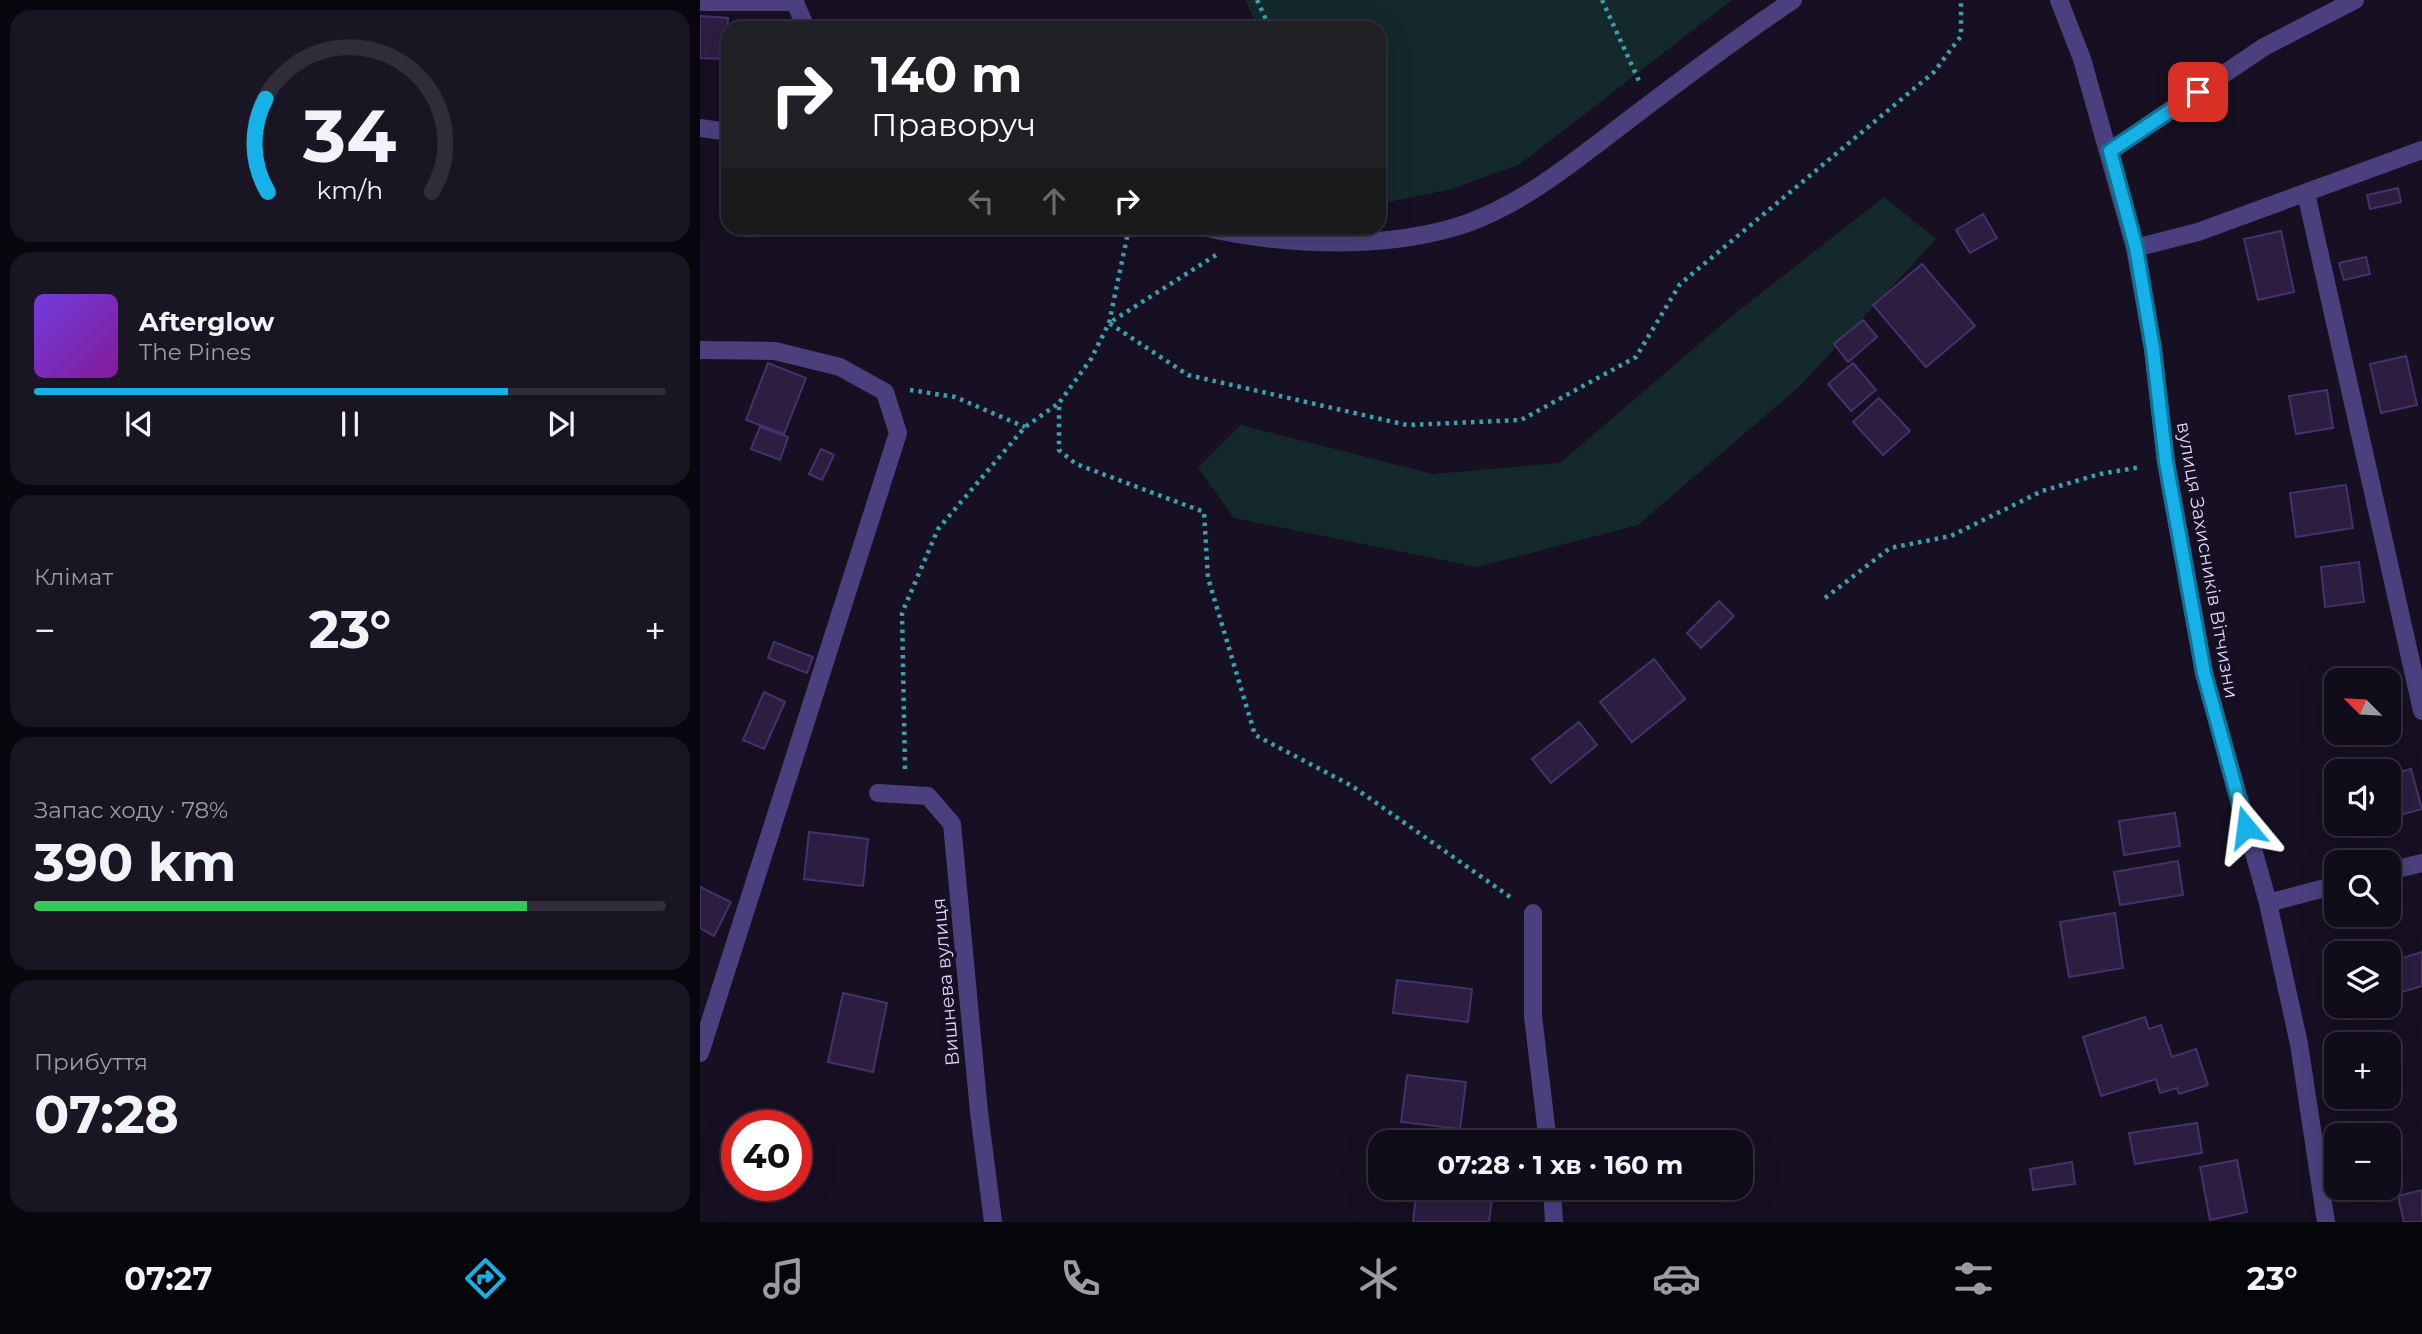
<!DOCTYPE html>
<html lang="uk">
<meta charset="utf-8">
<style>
body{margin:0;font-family:Montserrat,sans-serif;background:#191523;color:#f1f3f6;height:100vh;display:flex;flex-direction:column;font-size:26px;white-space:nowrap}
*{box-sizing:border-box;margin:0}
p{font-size:23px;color:#9c9ba2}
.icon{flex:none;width:38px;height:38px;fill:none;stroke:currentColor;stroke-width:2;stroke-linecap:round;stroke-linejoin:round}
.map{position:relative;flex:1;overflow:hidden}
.sheet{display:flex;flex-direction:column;gap:10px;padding:10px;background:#09070e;width:700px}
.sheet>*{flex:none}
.hud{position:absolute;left:21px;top:21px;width:665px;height:214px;border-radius:21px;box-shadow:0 7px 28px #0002,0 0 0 2px #302c39;background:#202124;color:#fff;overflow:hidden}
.needle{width:46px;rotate:294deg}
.fabs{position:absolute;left:1624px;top:668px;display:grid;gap:14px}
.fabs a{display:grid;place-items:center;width:77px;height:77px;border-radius:14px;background:#100c1a;box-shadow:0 7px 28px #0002,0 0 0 2px #302c39;font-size:35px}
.speed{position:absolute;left:21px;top:1110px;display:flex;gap:14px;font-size:35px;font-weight:700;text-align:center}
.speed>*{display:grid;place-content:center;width:91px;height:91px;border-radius:50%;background:#100c1a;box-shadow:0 7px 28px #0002,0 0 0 2px #302c39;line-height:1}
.speed .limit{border:10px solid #d22;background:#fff;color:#111}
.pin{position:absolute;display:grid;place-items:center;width:60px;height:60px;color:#fff;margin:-30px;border-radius:14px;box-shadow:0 4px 10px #0006}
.me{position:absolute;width:77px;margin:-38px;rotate:344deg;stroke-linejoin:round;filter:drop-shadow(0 0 5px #0008)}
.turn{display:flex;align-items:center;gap:24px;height:147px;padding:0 35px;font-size:32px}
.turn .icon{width:91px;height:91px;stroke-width:2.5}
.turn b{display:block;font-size:49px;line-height:60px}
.lanes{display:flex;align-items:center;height:66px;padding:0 35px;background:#0003;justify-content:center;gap:35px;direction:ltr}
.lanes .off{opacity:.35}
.big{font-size:52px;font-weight:700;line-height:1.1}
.sheet .widget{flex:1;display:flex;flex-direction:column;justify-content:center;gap:10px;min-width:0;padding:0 24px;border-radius:21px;background:#191523}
.sheet .dial{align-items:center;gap:0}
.dial svg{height:182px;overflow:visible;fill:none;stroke:#302c39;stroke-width:7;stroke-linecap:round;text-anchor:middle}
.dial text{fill:#f1f3f6;stroke:none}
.song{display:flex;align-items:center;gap:21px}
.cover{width:84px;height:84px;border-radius:10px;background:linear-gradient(135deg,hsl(260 70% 55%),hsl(290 70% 35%))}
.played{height:7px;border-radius:4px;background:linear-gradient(90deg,#16b1e6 75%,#302c39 75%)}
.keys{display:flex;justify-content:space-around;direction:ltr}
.heat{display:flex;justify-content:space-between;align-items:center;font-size:38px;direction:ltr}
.charge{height:10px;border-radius:5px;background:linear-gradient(90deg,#34c759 78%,#302c39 0)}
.trip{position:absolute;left:668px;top:1130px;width:385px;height:70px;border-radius:21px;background:#100c1a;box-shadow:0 7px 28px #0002,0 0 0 2px #302c39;font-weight:700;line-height:70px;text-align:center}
.tabs{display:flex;height:112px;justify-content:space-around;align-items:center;background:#06050a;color:#9c9ba2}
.tabs .icon{width:49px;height:49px}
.tabs .selected{color:#16b1e6}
.tabs b{font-size:32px;color:#f1f3f6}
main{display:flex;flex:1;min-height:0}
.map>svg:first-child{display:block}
.green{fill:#14292c}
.building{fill:#2b1e41;stroke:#46326b;stroke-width:2}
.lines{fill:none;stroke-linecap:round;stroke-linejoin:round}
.path{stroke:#3aa0aa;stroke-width:4.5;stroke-dasharray:3.5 5;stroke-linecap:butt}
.minor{stroke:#4b407d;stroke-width:18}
.tertiary{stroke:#4b407d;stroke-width:18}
.route-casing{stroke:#0e7396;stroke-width:18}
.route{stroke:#16b1e6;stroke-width:12}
.labels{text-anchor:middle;stroke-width:7;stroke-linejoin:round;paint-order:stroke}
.street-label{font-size:19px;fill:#dfd5fb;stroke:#161022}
</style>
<main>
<section class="sheet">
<div class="widget dial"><svg viewBox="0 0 100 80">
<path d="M14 69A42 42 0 1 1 86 69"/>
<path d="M14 69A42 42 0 0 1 13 28" stroke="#16b1e6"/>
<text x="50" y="56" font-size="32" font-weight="700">34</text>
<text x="50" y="72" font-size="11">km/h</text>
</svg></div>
<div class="widget">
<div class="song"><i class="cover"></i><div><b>Afterglow</b><p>The Pines</p></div></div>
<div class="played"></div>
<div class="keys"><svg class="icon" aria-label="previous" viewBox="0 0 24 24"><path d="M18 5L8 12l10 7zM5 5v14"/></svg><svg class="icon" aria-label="pause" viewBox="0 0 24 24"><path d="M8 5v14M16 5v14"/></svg><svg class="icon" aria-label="next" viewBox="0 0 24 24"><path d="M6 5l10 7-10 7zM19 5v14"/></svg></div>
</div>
<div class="widget"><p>Клімат</p>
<div class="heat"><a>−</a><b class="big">23°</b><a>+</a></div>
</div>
<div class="widget"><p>Запас ходу · 78%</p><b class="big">390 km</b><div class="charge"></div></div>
<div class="widget"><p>Прибуття</p><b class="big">07:28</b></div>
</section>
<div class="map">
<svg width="1722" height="1222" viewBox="0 0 1722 1222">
<rect width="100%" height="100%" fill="#161022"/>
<path class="green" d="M545 0H1032L820 164 752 189 679 204V28H558Z
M1184 197 1236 239 1100 386 938 525 777 567 534 518 498 468 541 425 733 474 860 463 1028 319Z"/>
<path class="building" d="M0 16 28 18 26 59 0 58Z
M1698 188 1701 202 1670 209 1667 195Z
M1283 214 1297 238 1270 253 1256 230Z
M1581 231 1594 292 1558 300 1544 239Z
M1666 257 1670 274 1644 280 1639 263Z
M1222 264 1275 326 1226 367 1173 305Z
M1163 320 1177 337 1148 362 1134 344Z
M1706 356 1717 405 1681 413 1670 364Z
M68 363 106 378 84 434 46 420Z
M1153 363 1176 390 1151 411 1128 384Z
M1627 390 1633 428 1596 434 1589 396Z
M1179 398 1210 431 1183 455 1153 422Z
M60 427 88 437 80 460 51 449Z
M121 449 134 455 122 480 109 474Z
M1646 485 1653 528 1596 537 1590 493Z
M1659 562 1664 602 1625 607 1621 567Z
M1019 601 1034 616 1001 648 987 633Z
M74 642 113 657 107 673 68 658Z
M954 659 985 699 932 742 900 702Z
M64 692 85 702 64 749 43 740Z
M879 722 897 745 851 783 832 759Z
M1691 760 1695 773 1711 769 1722 809 1689 818V772H1658L1657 769Z
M1475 813 1480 846 1424 855 1419 821Z
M109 832 168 839 163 886 104 879Z
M1478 861 1483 895 1420 905 1414 872Z
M0 887 31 902 14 936 0 928Z
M1415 913 1423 968 1369 977 1360 922Z
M1722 952V986L1689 996V962Z
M697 980 772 989 768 1022 693 1013Z
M143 993 187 1003 173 1072 128 1062Z
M1445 1017 1449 1029 1461 1025 1472 1057 1496 1049 1508 1085 1479 1094 1477 1088 1460 1093 1456 1079 1401 1096 1383 1037Z
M707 1075 766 1082 760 1129 701 1122Z
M1497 1123 1502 1153 1435 1164 1429 1133Z
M769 1136 800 1140V1143H768Z
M1537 1160 1547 1212 1510 1220 1500 1167Z
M1372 1162 1375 1184 1333 1190 1330 1169Z
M717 1188 793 1190 789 1222H713Z
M1722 1190V1222H1704L1698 1196Z"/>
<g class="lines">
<path class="path" d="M557 0 570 28
M902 0 939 81
M429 228 409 323 391 359 359 403V450L376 464 504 512 508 578 555 735 652 786 813 899
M516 255 409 323 488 375 707 425 821 420 936 357 980 284 1234 72 1261 36V0
M210 390 255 397 325 427
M1125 598 1190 548 1251 536 1342 491 1400 474 1441 467
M205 769 202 613 238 529 325 427 359 403"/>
<path class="minor" d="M94 0 106 28
M0 2H95
M0 128 28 132
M1410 151 1564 47 1655 0
M1606 193 1722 711
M507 228C586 246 687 250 765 224 825 203 876 160 926 122 981 80 1035 39 1093 0
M1435 248 1498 232 1722 150
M0 350 75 351 140 367 185 392 198 433 0 1053
M178 793 228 796 252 824 279 1112 293 1222
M1689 871 1722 863
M1568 903 1636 885
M833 913V1016L848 1143
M852 1188 854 1222"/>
<path class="tertiary" d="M1359 0 1382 59 1435 248 1453 349 1466 462 1504 673 1568 903 1599 1044 1626 1222"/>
</g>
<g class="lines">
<defs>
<path id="route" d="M1498 92 1410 151 1436 248 1453 349 1466 462 1504 673 1546 827"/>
</defs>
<use href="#route" class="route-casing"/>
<use href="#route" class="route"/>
</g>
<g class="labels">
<g class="street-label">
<text transform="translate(1508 560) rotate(80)" y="7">вулиця Захисників Вітчизни</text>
<text transform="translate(245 982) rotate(-95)" y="7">Вишнева вулиця</text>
</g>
</g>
</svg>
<div class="fabs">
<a><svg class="needle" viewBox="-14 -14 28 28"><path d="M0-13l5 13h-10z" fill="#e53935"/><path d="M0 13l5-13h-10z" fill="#9c9ba2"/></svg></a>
<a><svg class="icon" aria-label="sound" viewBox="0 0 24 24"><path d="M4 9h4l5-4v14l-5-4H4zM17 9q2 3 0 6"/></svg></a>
<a><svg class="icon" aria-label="search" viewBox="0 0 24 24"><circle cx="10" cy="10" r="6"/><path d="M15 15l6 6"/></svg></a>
<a><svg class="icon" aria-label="layers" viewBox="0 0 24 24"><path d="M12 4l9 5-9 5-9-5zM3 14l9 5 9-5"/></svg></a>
<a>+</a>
<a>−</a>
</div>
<div class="speed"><div class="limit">40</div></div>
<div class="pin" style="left:1498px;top:92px;background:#d93025"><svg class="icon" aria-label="arrive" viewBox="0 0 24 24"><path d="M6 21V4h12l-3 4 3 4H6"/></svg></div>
<svg class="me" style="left:1546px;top:827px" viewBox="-20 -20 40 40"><path d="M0-17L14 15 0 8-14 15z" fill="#16b1e6" stroke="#fff" stroke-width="4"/></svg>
<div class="trip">07:28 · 1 хв · 160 m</div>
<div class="hud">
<div class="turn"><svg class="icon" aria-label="right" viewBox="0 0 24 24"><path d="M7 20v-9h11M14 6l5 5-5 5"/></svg><div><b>140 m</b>Праворуч</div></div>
<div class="lanes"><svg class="icon off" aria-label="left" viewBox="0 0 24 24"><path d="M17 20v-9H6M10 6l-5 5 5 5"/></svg><svg class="icon off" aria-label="ahead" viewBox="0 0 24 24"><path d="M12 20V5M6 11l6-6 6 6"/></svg><svg class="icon" aria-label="right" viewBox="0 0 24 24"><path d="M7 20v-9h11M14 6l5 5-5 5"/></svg></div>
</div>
</div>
</main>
<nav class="tabs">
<b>07:27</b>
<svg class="icon selected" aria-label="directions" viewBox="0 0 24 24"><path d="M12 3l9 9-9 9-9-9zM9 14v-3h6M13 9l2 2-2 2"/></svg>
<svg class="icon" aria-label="music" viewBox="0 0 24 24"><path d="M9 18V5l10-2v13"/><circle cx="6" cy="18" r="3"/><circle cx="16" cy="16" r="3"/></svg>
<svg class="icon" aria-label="phone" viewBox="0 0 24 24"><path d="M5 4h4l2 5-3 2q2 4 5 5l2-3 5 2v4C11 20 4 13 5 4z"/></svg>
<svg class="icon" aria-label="climate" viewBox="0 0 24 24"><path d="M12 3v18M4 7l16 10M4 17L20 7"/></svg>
<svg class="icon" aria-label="car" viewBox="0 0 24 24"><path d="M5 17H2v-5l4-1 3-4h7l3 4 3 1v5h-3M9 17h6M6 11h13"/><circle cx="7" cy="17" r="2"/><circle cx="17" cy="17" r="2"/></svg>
<svg class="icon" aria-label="filters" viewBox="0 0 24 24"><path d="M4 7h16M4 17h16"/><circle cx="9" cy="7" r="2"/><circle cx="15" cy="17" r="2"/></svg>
<b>23°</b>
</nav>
